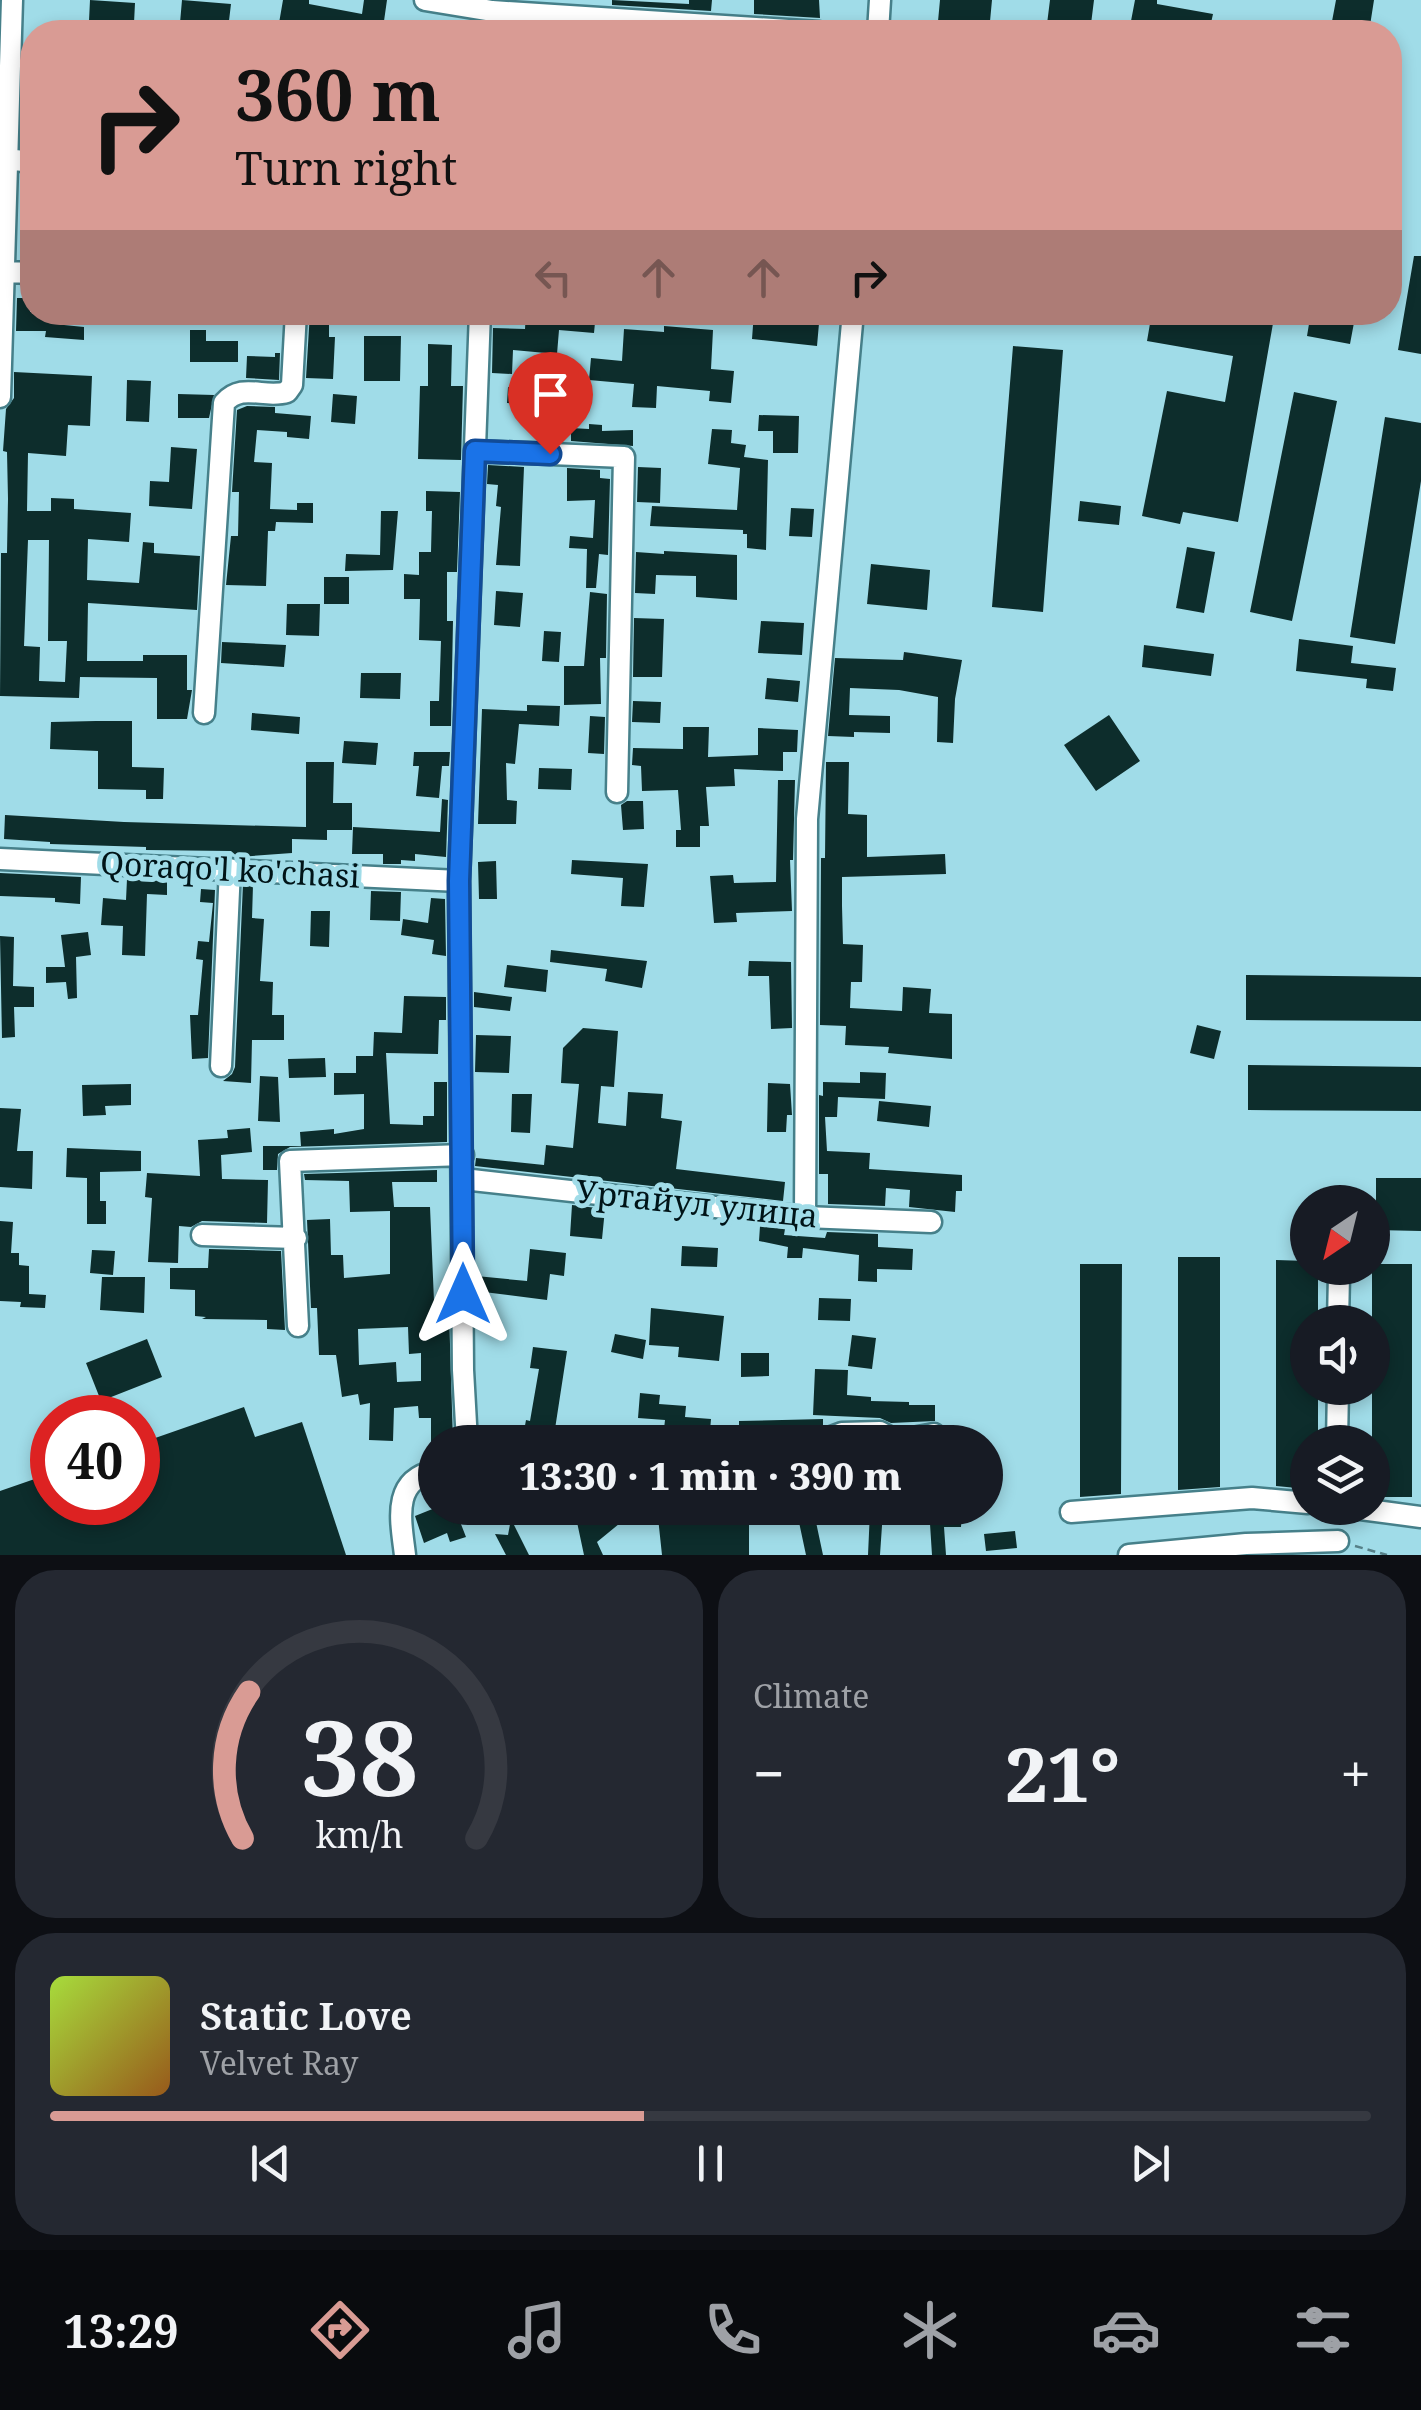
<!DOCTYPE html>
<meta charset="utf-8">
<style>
body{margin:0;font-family:"Noto Serif",serif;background:#242831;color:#f1f3f6;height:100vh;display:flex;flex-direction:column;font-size:38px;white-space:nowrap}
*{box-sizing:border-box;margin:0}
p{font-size:32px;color:#9ea1a6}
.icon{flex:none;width:55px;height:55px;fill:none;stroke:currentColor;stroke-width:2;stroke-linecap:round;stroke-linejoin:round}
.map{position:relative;height:1555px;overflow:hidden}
.panel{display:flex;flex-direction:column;gap:15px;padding:15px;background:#0d0f14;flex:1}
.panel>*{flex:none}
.top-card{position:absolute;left:20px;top:20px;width:1382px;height:305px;border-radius:40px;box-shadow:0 5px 15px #0003;background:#d99b94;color:#111;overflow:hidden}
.needle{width:65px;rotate:215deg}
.tools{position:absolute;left:1290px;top:1185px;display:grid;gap:20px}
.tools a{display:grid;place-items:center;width:100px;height:100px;border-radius:50%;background:#171b24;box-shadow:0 5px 15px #0003;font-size:50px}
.speed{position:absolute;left:30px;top:1395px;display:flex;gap:20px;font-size:50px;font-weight:700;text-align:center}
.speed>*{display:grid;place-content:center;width:130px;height:130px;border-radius:50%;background:#171b24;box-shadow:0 5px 15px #0003;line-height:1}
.speed .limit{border:15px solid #d22;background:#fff;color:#111}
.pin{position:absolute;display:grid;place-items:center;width:85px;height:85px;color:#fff;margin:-102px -42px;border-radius:50% 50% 50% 0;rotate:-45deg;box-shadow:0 0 10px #0007}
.pin .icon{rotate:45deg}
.me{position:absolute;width:110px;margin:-55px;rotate:0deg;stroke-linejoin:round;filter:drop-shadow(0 0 8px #0008)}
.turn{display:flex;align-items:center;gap:35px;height:210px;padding:0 50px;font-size:45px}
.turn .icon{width:130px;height:130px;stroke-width:2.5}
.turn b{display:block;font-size:70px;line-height:85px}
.lanes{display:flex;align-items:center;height:95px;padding:0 50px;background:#0003;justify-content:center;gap:50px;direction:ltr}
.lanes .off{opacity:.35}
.big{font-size:75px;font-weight:800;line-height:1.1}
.panel .card{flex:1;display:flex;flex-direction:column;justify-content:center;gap:15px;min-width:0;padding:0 35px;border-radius:40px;background:#242831}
.panel .dial{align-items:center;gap:0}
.dial svg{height:260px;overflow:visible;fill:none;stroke:#363941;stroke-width:7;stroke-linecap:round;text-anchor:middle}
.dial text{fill:#f1f3f6;stroke:none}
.song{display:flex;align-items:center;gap:30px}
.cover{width:120px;height:120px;border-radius:15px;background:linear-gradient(135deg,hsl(80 70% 55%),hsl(30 70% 35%))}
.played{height:10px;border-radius:5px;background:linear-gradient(90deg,#d99b94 45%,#363941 45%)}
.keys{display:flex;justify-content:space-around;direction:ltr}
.heat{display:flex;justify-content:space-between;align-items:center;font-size:55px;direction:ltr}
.panel .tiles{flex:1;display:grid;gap:15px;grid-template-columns:1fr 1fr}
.card:last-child{grid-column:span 2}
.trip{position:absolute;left:418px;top:1425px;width:585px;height:100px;border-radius:50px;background:#171b24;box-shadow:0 5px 15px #0003;font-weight:800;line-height:100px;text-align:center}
.tab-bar{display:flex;height:160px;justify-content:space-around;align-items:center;background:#090b0e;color:#9ea1a6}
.tab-bar .icon{width:70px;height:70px}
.tab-bar .active{color:#d99b94}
.tab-bar b{font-size:45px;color:#f1f3f6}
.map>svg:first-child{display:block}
.building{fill:#0d2d2c;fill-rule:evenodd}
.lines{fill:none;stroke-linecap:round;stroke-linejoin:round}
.minor-casing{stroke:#46808a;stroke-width:25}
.path{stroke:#568088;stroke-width:2.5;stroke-dasharray:8 5;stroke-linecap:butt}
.minor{stroke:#fff;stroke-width:20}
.route-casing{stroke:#114b97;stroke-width:25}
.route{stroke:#1a73e8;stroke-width:18}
.labels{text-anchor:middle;stroke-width:10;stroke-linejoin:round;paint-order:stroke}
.street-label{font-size:32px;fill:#001418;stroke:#a0dce8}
</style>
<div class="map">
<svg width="1421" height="1555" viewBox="0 0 1421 1555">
<rect width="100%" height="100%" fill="#a0dce8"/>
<path class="building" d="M90 0 135 3 134 23 89 21Z
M182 0 231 4 228 29 180 23Z
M283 0H309V4L362 14 364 0H387L383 28 353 24 351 32 278 29Z
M612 0 689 4V0H712L711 11 612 5Z
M754 0H819L820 18 754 14Z
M940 0H992L989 32H937Z
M1050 0H1094L1090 32H1046Z
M1135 0H1157V4L1213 14 1209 32H1189L1131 21Z
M1336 0H1374L1369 32H1330Z
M1414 256H1421V354L1398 350Z
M17 298H30V312H65L64 325 84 327V340L45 337 46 331H16Z
M310 312H329V337H335L333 379 306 378Z
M526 312H596L594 333 559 330 557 354 513 350 512 374 492 373 493 328 525 329Z
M754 312H820L817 346 752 339Z
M1152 312H1275L1238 522 1183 512 1180 524 1142 516 1167 391 1225 402 1233 356 1147 341Z
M1311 312H1356L1350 344 1307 336Z
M664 326 713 330 711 369 734 371 731 403 709 401 710 391 657 386 656 408 632 407 634 384 589 380 591 358 622 361 624 329 664 332Z
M190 330H206V341H238V362H190Z
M364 336H401L400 381H364Z
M428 344 452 345 451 386H463L461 460 418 459 420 386H428Z
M1013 346 1063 350 1043 612 992 607Z
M275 353H280L279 380 246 378 247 356 275 357Z
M14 372 92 376 90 426 68 425 66 456 28 453 27 511H51V498L74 499V509L131 513 129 542 88 539 87 580 139 583 143 542 154 543V553L200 556 197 610 88 603 87 661H143V655H187V690H192L187 719H157V678L80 677 79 698 0 696 1 553H7L8 499 7 452 3 451 6 409 14 398ZM28 540H49L48 641H67L65 682 39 681 40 647 24 646Z
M127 380 151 381 149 422 126 421Z
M508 387 547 390 546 406 507 403Z
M1294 392 1337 401 1292 621 1250 612Z
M178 394 214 395 209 418H178Z
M333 394 357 396 355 424 331 422Z
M247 406 275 407V413L311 416 309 439 287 437V432L257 430 254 462 272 463 270 509 297 510V503H313V523L276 522 275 531H268L266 586 226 585 231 536H238L239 492H232L237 410Z
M759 415 799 416 798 453H773V431H758Z
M1385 417 1421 423V481L1395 644 1350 637Z
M589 424 602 425V431L633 430V446L571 441V428L589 429Z
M712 429 732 430 731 443 746 445 744 457 768 460 766 550 747 548V534H743V530L650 526 652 506 737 510 740 468 708 464Z
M171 447 197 449 192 509 149 506 150 481 169 482Z
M488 465 524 467 520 566 496 565 501 507 496 506 498 485 487 484Z
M638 467 661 468 660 503 637 502Z
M567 468 600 470V478L610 479 608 555 599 554 596 588H586L587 549 569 548 570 536 593 538 595 500 567 501Z
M426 491 460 492 457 572H447V621H453L451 726H430V701H439L441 641 419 640 420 599H404V574L419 575V552H431L432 511H426Z
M1080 501 1121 506 1119 525 1078 521Z
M791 508 814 509 812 537 789 536Z
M381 511H398L393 570 345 571 346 554 380 555Z
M1187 547 1215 552 1204 613 1176 608Z
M664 551 737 555V600L696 597V576L656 575 655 594 635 593 636 552 664 554Z
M871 564 930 570 927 610 867 604Z
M324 577H349V604H324Z
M496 591 523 593 520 627 494 625Z
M590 592 607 594 606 658H600L601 704 564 705V666H584Z
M287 604H320L319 636 286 635Z
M634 618 664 619 662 677H633Z
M761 621 804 623 802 655 758 653Z
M544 631 561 632 559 662 542 661Z
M1299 639 1353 646 1351 663 1396 668 1393 691 1366 688 1367 679 1296 671Z
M222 642 286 645 284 667 221 663Z
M1144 645 1214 654 1211 676 1142 667Z
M904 652 962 660 955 699 953 743 937 742 938 697 899 690 850 688 849 715 890 716V733L854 732V737L828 736 835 658 903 660Z
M361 673H401L400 699 360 698Z
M767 678 800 681 798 702 765 699Z
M633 701 661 702 660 723 632 722Z
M527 705 560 706 559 726 519 724 515 764 506 763 507 800 517 801 516 824H478L482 709 527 711Z
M252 713 300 717 299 734 251 730Z
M1109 715 1140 761 1096 791 1064 745Z
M590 716 605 717 604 754 588 753Z
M96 721H132V767L164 768 163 799H146V790L98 789V751L50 749 51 722Z
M683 727H709L708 757 758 755V728L798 730 797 752H783V771L734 769 735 786 706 787 709 826H700V847H676V830H681L678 790 642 791 641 766 632 765 633 748 683 749Z
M344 741 378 743 376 765 342 763Z
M414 752H450L449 766H442L439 798 416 796 419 766H413Z
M306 762H334L333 803H352V830H327V840L292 839V853L238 857 231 851 146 850V847L50 844V842L4 839 5 815 124 822 306 827Z
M826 762H849L848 814 867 815V857L945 854 946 874 842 877V906L843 944 863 945 862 982H851L850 1008 902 1011 903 987 931 989 929 1013 952 1014V1059L888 1053 889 1047 845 1045 846 1026 820 1025 821 858H825Z
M539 768 572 769 571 790 538 789Z
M778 780H795L793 860H790L792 911 736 913 737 922 714 923 710 876 733 875 734 883 776 882Z
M442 799 448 800 446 857 415 854V861L401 860V864H383V854H352L353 827 440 832Z
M627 801H643L644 829 623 830 621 805Z
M572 860 648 864 644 907 621 906 623 878 571 874Z
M496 861 497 899H479L478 862Z
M0 873 81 877 80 904 55 902V898L0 896Z
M127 879 167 881V895L147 894 145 956 122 955 123 926 101 925 103 898 126 900Z
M243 884 253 885 252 918 264 919 260 981 273 982 272 1015H284V1040H252L251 1083 223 1081 232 1074 235 1067Z
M201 889 215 890 208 1058 192 1059 190 1015H198L203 960 196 959 198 941 209 942 213 903 200 902Z
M371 891 401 892 400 921 370 920Z
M431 898 445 899 446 956 432 954 434 940 401 935 403 919 428 923Z
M311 911H330L329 947 310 946Z
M88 932 91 955 76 957 77 998 68 999 66 982 46 983V967H65L61 935Z
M0 936 14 937 13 986 34 987V1007H14L15 1037 2 1038Z
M551 950 647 961 642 988 605 981 607 969 550 962Z
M749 961 791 962 792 1028 771 1029 769 976H748Z
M507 965 548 970 546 992 504 987Z
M1246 975 1421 977V1021L1246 1020Z
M474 992 512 997 510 1011 474 1007Z
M404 996 446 997V1020H439L438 1054 386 1053 390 1124 423 1125V1116H434V1082H447V1142L290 1147 278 1154 277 1170H263V1146H301L300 1132 334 1129V1134L364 1129V1094L334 1095V1073H356V1056H373L374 1032 402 1033Z
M1197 1025 1221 1031 1214 1059 1190 1053Z
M583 1028 618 1031 614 1087 601 1086 598 1123 626 1126 628 1092 663 1094 661 1118 682 1121 676 1169 785 1182 783 1201 475 1166 476 1158 544 1165 546 1145 573 1148 579 1084 561 1083 563 1048Z
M476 1035 511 1036 509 1073 475 1072Z
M325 1058 326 1077 289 1078 288 1059Z
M1248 1065 1421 1067V1111L1248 1110Z
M860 1072 886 1073 885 1099 838 1097 837 1117H825L827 1151 870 1153 869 1169 962 1175V1191H956L955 1212 909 1207 910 1190 886 1188 885 1206 828 1204V1174H819V1095L823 1096V1082L860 1083Z
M260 1076 278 1077 280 1122 258 1121Z
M768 1083 790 1084 792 1115H787L786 1132H767Z
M131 1084V1105L105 1106 106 1115 83 1116 82 1085Z
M512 1094H532L530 1133 511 1132Z
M879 1101 931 1106 929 1127 877 1121Z
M0 1108 21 1109 17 1151H33L32 1189 0 1187Z
M250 1128 252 1152 221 1155 222 1179 268 1180 267 1223 202 1221 191 1227 179 1226 178 1263 148 1262 152 1198 145 1197 147 1173 200 1176 198 1140 228 1138 227 1130Z
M67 1148 141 1151V1171L100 1172V1201H106V1224H87V1178L66 1177Z
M437 1170V1182H392L394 1207H430L434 1301H440L441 1312H449L453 1442H431V1418H419L418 1406 394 1408 393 1441 369 1440 370 1403 360 1405 358 1394 342 1397 336 1355H319L317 1308H311L307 1220 330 1219 331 1255H343L344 1278 390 1274V1211L350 1212 349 1181 305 1180 304 1174ZM408 1327 409 1354 421 1353V1381L397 1382 396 1362 359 1365 358 1329Z
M1376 1178H1421V1231L1376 1230Z
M572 1205 605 1209 602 1239 570 1236Z
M0 1221 13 1222 11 1253H19V1265L29 1266V1294L46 1295 45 1308 20 1307 21 1302 0 1301Z
M760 1226 785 1229 784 1235 825 1238 827 1232 878 1234V1247L913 1249 912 1270 877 1269V1282L858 1281 859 1255 803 1248 802 1258H787L788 1247 759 1241Z
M682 1246 718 1248 717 1267 681 1266Z
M209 1249 281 1251 285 1330 267 1329V1320L202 1319 206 1317 195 1316V1290L170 1289V1268H208Z
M530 1249 566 1253 564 1276 550 1274 547 1300 476 1291V1276L527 1281Z
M92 1250 115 1251 113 1275 90 1273Z
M1178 1257H1220V1487L1178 1490Z
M1276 1260 1308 1261V1268H1318V1322H1308V1388H1318V1442H1308V1489L1276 1486Z
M1080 1264H1122L1121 1494 1080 1497Z
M1372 1264H1412V1497H1372Z
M102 1277H145L144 1313 100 1310Z
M819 1298 851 1299 850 1321 818 1320Z
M651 1308 724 1316 719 1361 678 1357 679 1347 649 1345Z
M615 1334 646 1340 643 1359 611 1352Z
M852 1335 876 1338 872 1369 848 1366Z
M147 1339 162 1377 101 1401 86 1363Z
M533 1347 567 1351 553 1442H522L526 1420 530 1421 539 1369 530 1368Z
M741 1353H769V1376L741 1377Z
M815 1369 848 1370 847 1395 871 1397V1401L909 1402V1405H935V1421L891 1423 880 1418 813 1415Z
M640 1393 660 1395 659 1404 686 1406 685 1417 711 1419 709 1442H689L690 1432 664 1429 665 1420 638 1418Z
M244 1407 255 1437 302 1422 346 1555H0V1491L52 1473V1502H138V1444Z
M823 1419V1426L806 1432V1437L739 1439V1421Z
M435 1508H486L487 1511 459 1519 466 1537 450 1542 447 1533 424 1543 415 1516Z
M574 1508H622L625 1519 597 1542 603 1555H584Z
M657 1508H683L684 1511 749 1508V1555H662Z
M796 1508H813L823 1555H806Z
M929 1508H962L961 1527H944L946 1555H932Z
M870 1511H883L880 1555H868Z
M511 1519 529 1555H506L495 1534 508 1535Z
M1015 1531 1017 1548 986 1551 984 1534Z"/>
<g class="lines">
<defs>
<path id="minor" d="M425 0 492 11 819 32
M878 32 880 0
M6 159 32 162
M5 272 32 273
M0 397 12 0
M475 451 624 457 617 792
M204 713 224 403C242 382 264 399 287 392L292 385 296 312
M0 859 459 881
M221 1066 230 869
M463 1179 805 1217 931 1222
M805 1217 807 819 853 312
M202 1235 296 1238
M1338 1322 1339 1275
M298 1326 290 1161 463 1155
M467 1442 463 1370 459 881 480 312
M818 1442 842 1433 880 1432 896 1441 934 1434
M1337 1442 1338 1388
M1353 1508 1421 1517
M1071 1512 1252 1498 1308 1503
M405 1555C401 1521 391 1480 435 1471
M1129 1555 1246 1544 1338 1541"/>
</defs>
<use href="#minor" class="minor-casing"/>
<path class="path" d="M1355 1546 1387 1555"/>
<use href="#minor" class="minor"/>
</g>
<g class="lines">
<defs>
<path id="route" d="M463 1294 459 881 475 451 550 454"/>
</defs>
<use href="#route" class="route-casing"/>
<use href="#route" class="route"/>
</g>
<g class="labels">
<g class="street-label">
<text transform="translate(230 870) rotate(3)" y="11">Qoraqo'l ko'chasi</text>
<text transform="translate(697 1204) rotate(6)" y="11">Уртайул улица</text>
</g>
</g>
</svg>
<div class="tools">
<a><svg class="needle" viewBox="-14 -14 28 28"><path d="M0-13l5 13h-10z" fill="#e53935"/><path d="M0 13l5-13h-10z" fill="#9ea1a6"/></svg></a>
<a><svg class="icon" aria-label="sound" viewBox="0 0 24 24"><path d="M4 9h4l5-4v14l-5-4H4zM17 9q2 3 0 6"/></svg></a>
<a><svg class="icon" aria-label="layers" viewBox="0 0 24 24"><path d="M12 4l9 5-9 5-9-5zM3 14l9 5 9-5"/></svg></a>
</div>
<div class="speed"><div class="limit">40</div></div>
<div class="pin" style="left:550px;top:454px;background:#d93025"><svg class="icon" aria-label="arrive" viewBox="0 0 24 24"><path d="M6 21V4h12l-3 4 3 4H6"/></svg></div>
<svg class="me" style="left:463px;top:1294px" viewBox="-20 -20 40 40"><path d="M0-17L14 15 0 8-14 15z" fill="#1a73e8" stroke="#fff" stroke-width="4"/></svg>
<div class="trip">13:30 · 1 min · 390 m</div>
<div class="top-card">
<div class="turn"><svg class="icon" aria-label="right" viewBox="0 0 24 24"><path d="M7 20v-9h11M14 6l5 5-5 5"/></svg><div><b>360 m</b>Turn right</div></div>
<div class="lanes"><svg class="icon off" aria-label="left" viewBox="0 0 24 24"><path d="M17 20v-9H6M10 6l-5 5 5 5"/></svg><svg class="icon off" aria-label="ahead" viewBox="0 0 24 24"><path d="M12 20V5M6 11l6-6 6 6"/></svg><svg class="icon off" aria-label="ahead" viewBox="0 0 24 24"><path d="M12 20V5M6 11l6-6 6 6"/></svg><svg class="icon" aria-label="right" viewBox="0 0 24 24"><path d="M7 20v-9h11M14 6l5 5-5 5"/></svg></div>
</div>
</div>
<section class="panel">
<div class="tiles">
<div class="card dial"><svg viewBox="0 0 100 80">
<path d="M14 69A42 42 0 1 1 86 69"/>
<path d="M14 69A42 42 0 0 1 16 24" stroke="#d99b94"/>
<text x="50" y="56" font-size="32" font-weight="700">38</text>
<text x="50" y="72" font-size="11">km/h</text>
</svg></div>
<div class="card"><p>Climate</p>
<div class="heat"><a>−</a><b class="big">21°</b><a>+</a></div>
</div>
<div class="card">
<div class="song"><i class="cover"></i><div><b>Static Love</b><p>Velvet Ray</p></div></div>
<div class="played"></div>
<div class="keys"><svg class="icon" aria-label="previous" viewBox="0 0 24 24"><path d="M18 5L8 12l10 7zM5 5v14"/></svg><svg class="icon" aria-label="pause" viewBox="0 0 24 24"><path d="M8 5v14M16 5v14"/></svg><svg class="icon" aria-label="next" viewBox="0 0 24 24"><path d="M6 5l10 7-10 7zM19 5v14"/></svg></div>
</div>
</div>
</section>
<nav class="tab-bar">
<b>13:29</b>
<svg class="icon active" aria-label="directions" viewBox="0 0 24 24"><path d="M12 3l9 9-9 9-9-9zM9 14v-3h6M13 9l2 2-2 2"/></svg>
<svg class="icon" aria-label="music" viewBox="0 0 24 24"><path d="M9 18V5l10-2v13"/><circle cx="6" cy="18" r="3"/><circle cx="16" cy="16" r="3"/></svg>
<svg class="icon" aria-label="phone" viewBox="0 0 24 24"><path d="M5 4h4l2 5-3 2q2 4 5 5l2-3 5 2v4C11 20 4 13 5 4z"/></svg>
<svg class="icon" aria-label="climate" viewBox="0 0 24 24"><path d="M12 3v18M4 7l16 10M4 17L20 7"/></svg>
<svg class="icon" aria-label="car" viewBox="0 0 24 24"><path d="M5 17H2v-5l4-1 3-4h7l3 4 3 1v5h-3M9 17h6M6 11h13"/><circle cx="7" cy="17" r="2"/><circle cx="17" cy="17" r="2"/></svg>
<svg class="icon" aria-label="filters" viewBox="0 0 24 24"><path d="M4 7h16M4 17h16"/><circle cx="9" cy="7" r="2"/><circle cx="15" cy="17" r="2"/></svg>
</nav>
